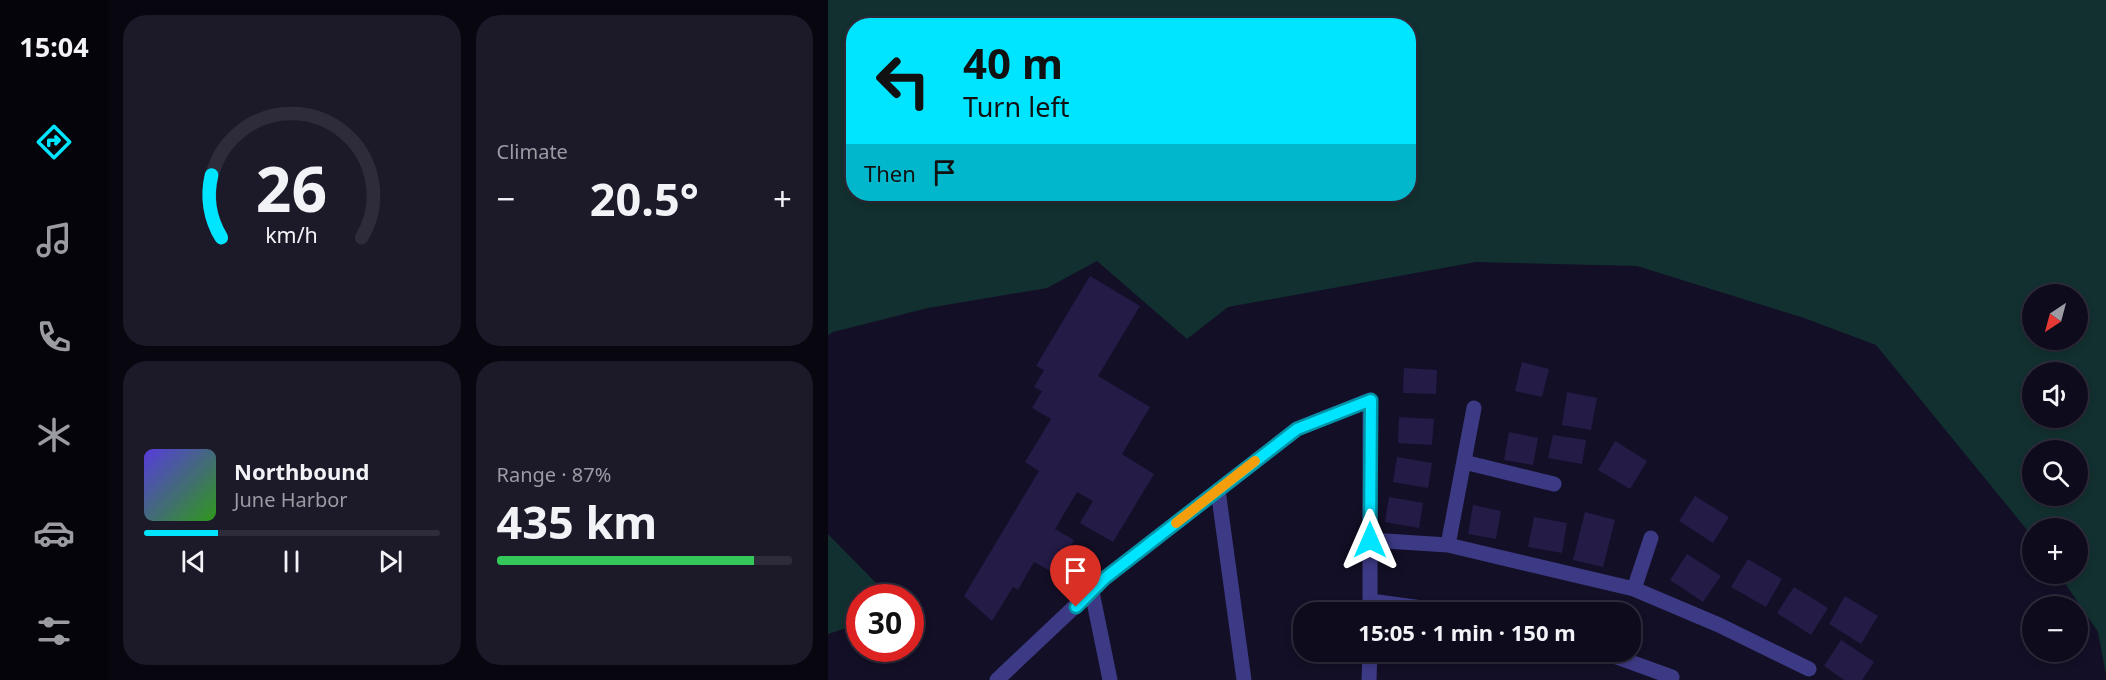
<!DOCTYPE html>
<meta charset="utf-8">
<style>
body{margin:0;font-family:"Noto Sans",sans-serif;background:#1c1929;color:#f1f3f6;height:100vh;display:flex;flex-direction:column;font-size:22px;white-space:nowrap}
*{box-sizing:border-box;margin:0}
p{font-size:20px;color:#9b9ba3}
.icon{flex:none;width:33px;height:33px;fill:none;stroke:currentColor;stroke-width:2;stroke-linecap:round;stroke-linejoin:round}
.map{position:relative;flex:1;overflow:hidden}
.side{display:flex;flex-direction:column;gap:15px;padding:15px;background:#08060f;width:720px}
.side>*{flex:none}
.guide{position:absolute;left:18px;top:18px;width:570px;height:183px;border-radius:24px;box-shadow:0 3px 9px #0003,0 0 0 2px #2e2b3b;background:#00e5ff;color:#111;overflow:hidden}
.needle{width:39px;rotate:216deg}
.tools{position:absolute;left:1194px;top:284px;display:grid;gap:12px}
.tools a{display:grid;place-items:center;width:66px;height:66px;border-radius:50%;background:#0e0b1c;box-shadow:0 3px 9px #0003,0 0 0 2px #2e2b3b;font-size:30px}
.speed{position:absolute;left:18px;top:584px;display:flex;gap:12px;font-size:30px;font-weight:700;text-align:center}
.speed>*{display:grid;place-content:center;width:78px;height:78px;border-radius:50%;background:#0e0b1c;box-shadow:0 3px 9px #0003,0 0 0 2px #2e2b3b;line-height:1}
.speed .limit{border:9px solid #d22;background:#fff;color:#111}
.pin{position:absolute;display:grid;place-items:center;width:51px;height:51px;color:#fff;margin:-62px -26px;border-radius:50% 50% 50% 0;rotate:-45deg;box-shadow:0 0 6px #0007}
.pin .icon{rotate:45deg}
.me{position:absolute;width:66px;margin:-33px;rotate:0deg;stroke-linejoin:round;filter:drop-shadow(0 0 4px #0008)}
.turn{display:flex;align-items:center;gap:21px;height:126px;padding:0 18px;font-size:27px}
.turn .icon{width:78px;height:78px;stroke-width:2.5}
.turn b{display:block;font-size:42px;line-height:51px}
.then{display:flex;align-items:center;height:57px;padding:0 18px;background:#0003;gap:12px;font-size:22px}
.big{font-size:45px;font-weight:700;line-height:1.1}
.side .card{flex:1;display:flex;flex-direction:column;justify-content:center;gap:9px;min-width:0;padding:0 21px;border-radius:24px;background:#1c1929}
.side .dial{align-items:center;gap:0}
.dial svg{height:156px;overflow:visible;fill:none;stroke:#2e2b3b;stroke-width:7;stroke-linecap:round;text-anchor:middle}
.dial text{fill:#f1f3f6;stroke:none}
.song{display:flex;align-items:center;gap:18px}
.cover{width:72px;height:72px;border-radius:9px;background:linear-gradient(135deg,hsl(250 70% 55%),hsl(110 70% 35%))}
.played{height:6px;border-radius:3px;background:linear-gradient(90deg,#00e5ff 25%,#2e2b3b 25%)}
.keys{display:flex;justify-content:space-around;direction:ltr}
.heat{display:flex;justify-content:space-between;align-items:center;font-size:33px;direction:ltr}
.charge{height:9px;border-radius:4px;background:linear-gradient(90deg,#34c759 87%,#2e2b3b 0)}
.side .tiles{flex:1;display:grid;gap:15px;grid-template-columns:repeat(2,1fr)}
.trip{position:absolute;left:465px;top:602px;width:348px;height:60px;border-radius:24px;background:#0e0b1c;box-shadow:0 3px 9px #0003,0 0 0 2px #2e2b3b;font-weight:700;line-height:60px;text-align:center}
main{display:flex;flex:1;min-height:0}
.tabs{display:flex;flex-direction:column;width:108px;justify-content:space-around;align-items:center;background:#06040b;color:#9b9ba3}
.tabs .icon{width:42px;height:42px}
.tabs .active{color:#00e5ff}
.tabs b{font-size:27px;color:#f1f3f6}
.map>svg:first-child{display:block}
.green{fill:#12302f;fill-rule:evenodd}
.building{fill:#241b47}
.lines{fill:none;stroke-linecap:round;stroke-linejoin:round}
.street{stroke:#3d3a85;stroke-width:15}
.route-casing{stroke:#0095a6;stroke-width:15}
.route{stroke:#00e5ff;stroke-width:10}
.slow{stroke:#f59e0b;stroke-width:10}
</style>
<main>
<nav class="tabs">
<b>15:04</b>
<svg class="icon active" aria-label="directions" viewBox="0 0 24 24"><path d="M12 3l9 9-9 9-9-9zM9 14v-3h6M13 9l2 2-2 2"/></svg>
<svg class="icon" aria-label="music" viewBox="0 0 24 24"><path d="M9 18V5l10-2v13"/><circle cx="6" cy="18" r="3"/><circle cx="16" cy="16" r="3"/></svg>
<svg class="icon" aria-label="phone" viewBox="0 0 24 24"><path d="M5 4h4l2 5-3 2q2 4 5 5l2-3 5 2v4C11 20 4 13 5 4z"/></svg>
<svg class="icon" aria-label="climate" viewBox="0 0 24 24"><path d="M12 3v18M4 7l16 10M4 17L20 7"/></svg>
<svg class="icon" aria-label="car" viewBox="0 0 24 24"><path d="M5 17H2v-5l4-1 3-4h7l3 4 3 1v5h-3M9 17h6M6 11h13"/><circle cx="7" cy="17" r="2"/><circle cx="17" cy="17" r="2"/></svg>
<svg class="icon" aria-label="filters" viewBox="0 0 24 24"><path d="M4 7h16M4 17h16"/><circle cx="9" cy="7" r="2"/><circle cx="15" cy="17" r="2"/></svg>
</nav>
<section class="side">
<div class="tiles">
<div class="card dial"><svg viewBox="0 0 100 80">
<path d="M14 69A42 42 0 1 1 86 69"/>
<path d="M14 69A42 42 0 0 1 9 37" stroke="#00e5ff"/>
<text x="50" y="56" font-size="32" font-weight="700">26</text>
<text x="50" y="72" font-size="11">km/h</text>
</svg></div>
<div class="card"><p>Climate</p>
<div class="heat"><a>−</a><b class="big">20.5°</b><a>+</a></div>
</div>
<div class="card">
<div class="song"><i class="cover"></i><div><b>Northbound</b><p>June Harbor</p></div></div>
<div class="played"></div>
<div class="keys"><svg class="icon" aria-label="previous" viewBox="0 0 24 24"><path d="M18 5L8 12l10 7zM5 5v14"/></svg><svg class="icon" aria-label="pause" viewBox="0 0 24 24"><path d="M8 5v14M16 5v14"/></svg><svg class="icon" aria-label="next" viewBox="0 0 24 24"><path d="M6 5l10 7-10 7zM19 5v14"/></svg></div>
</div>
<div class="card"><p>Range · 87%</p><b class="big">435 km</b><div class="charge"></div></div>
</div>
</section>
<div class="map">
<svg width="1278" height="680" viewBox="0 0 1278 680">
<rect width="100%" height="100%" fill="#130f26"/>
<path class="green" d="M0 0H1278V675L1270 632 1230 573H1250V528H1204V536L1048 345 976 318 809 266 648 262 400 307 359 339 269 261 219 288 100 308 5 332 0 335ZM26 26H580V194H26ZM1204 294H1250V339H1204ZM1204 372H1250V417H1204ZM1204 450H1250V495H1204Z
M0 534 57 592 56 597H32L31 624 0 634Z"/>
<path class="building" d="M262 276 312 306 270 376 322 407 294 454 326 474 285 542 252 523 265 501 249 492 227 529 246 540 226 573 206 562 190 590 185 587 164 621 136 596 211 471 197 462 223 419 204 408 214 391 206 387 216 370 208 366Z
M694 362 721 369 714 397 687 391Z
M576 368 609 370 608 394 575 393Z
M739 392 769 398 763 430 734 425Z
M571 417 606 419 604 445 570 443Z
M681 432 710 438 705 465 676 460Z
M725 435 758 440 754 464 720 458Z
M787 441 819 461 802 489 770 470Z
M569 457 604 463 600 488 565 482Z
M867 496 901 517 885 543 851 521Z
M561 497 595 503 591 528 557 522Z
M645 505 673 511 668 539 640 534Z
M757 512 787 520 775 567 745 560Z
M706 517 739 523 734 553 700 547Z
M859 554 893 576 875 602 842 580Z
M920 559 954 579 938 607 903 587Z
M966 587 1000 608 983 635 949 613Z
M1017 596 1050 616 1033 644 1001 624Z
M1013 640 1046 662 1034 680H1016L996 666Z"/>
<g class="lines">
<path class="street" d="M636 462 726 484
M390 490 416 680
M542 540 620 545 806 589 891 625 981 669
M620 545 646 408
M806 589 823 538
M264 592 282 680
M542 601 624 612
M772 651 844 677 843 680
M169 680 277 578 469 429 542 400V612
M541 680 542 651"/>
</g>
<g class="lines">
<defs>
<path id="route" d="M248 607 277 578 469 429 543 400 542 540"/>
</defs>
<use href="#route" class="route-casing"/>
<use href="#route" class="route"/>
<path class="slow" d="M348 523 427 461"/>
</g>
</svg>
<div class="tools">
<a><svg class="needle" viewBox="-14 -14 28 28"><path d="M0-13l5 13h-10z" fill="#e53935"/><path d="M0 13l5-13h-10z" fill="#9b9ba3"/></svg></a>
<a><svg class="icon" aria-label="sound" viewBox="0 0 24 24"><path d="M4 9h4l5-4v14l-5-4H4zM17 9q2 3 0 6"/></svg></a>
<a><svg class="icon" aria-label="search" viewBox="0 0 24 24"><circle cx="10" cy="10" r="6"/><path d="M15 15l6 6"/></svg></a>
<a>+</a>
<a>−</a>
</div>
<div class="speed"><div class="limit">30</div></div>
<div class="pin" style="left:248px;top:607px;background:#d93025"><svg class="icon" aria-label="arrive" viewBox="0 0 24 24"><path d="M6 21V4h12l-3 4 3 4H6"/></svg></div>
<svg class="me" style="left:542px;top:540px" viewBox="-20 -20 40 40"><path d="M0-17L14 15 0 8-14 15z" fill="#00e5ff" stroke="#fff" stroke-width="4"/></svg>
<div class="trip">15:05 · 1 min · 150 m</div>
<div class="guide">
<div class="turn"><svg class="icon" aria-label="left" viewBox="0 0 24 24"><path d="M17 20v-9H6M10 6l-5 5 5 5"/></svg><div><b>40 m</b>Turn left</div></div>
<div class="then">Then<svg class="icon" aria-label="arrive" viewBox="0 0 24 24"><path d="M6 21V4h12l-3 4 3 4H6"/></svg></div>
</div>
</div>
</main>
